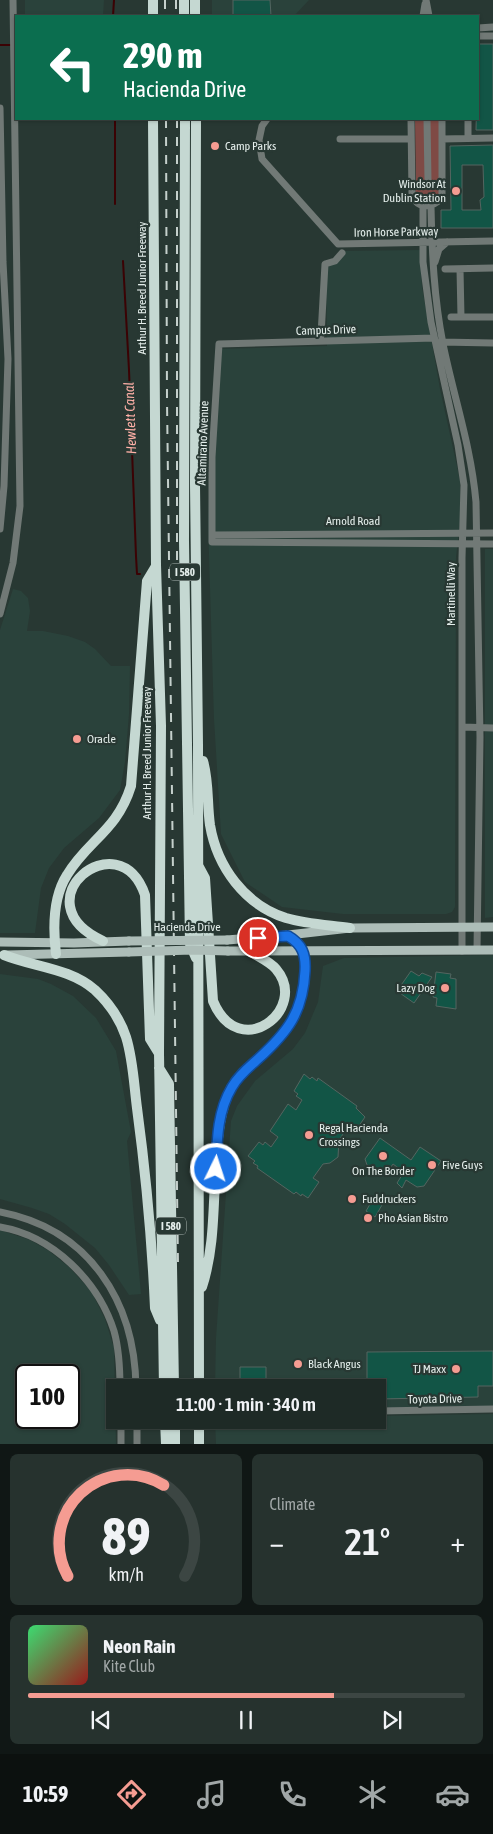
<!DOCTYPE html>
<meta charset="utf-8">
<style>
body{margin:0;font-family:"Asap Condensed",sans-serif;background:#26322e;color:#f1f3f6;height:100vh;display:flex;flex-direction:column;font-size:19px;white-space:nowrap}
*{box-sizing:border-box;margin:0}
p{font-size:16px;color:#a1a7a7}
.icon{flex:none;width:28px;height:28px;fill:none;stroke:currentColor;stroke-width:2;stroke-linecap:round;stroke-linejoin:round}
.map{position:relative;height:1444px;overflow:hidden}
.details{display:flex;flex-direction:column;gap:10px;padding:10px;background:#101715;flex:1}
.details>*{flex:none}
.top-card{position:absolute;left:15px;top:15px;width:464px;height:105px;border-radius:0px;box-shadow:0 1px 4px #0004,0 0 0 1px #3c4643;background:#0b6e4f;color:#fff;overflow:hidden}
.speed{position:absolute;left:15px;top:1364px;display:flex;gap:10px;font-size:25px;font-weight:700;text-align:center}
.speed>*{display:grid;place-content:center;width:65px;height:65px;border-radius:50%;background:#1e2a26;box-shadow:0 1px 4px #0004,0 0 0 1px #3c4643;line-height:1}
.speed .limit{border:2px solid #111;border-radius:8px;background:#fff;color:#111}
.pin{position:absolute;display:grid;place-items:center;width:42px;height:42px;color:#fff;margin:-21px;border:2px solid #fff;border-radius:50%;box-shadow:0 1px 5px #0007}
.me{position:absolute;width:55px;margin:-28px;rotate:4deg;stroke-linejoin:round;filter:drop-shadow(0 0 4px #0008)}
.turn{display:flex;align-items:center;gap:18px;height:105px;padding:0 25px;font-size:22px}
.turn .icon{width:65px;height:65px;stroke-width:2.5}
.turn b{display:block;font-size:35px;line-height:42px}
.big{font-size:38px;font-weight:600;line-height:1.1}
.details .widget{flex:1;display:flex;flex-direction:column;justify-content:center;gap:8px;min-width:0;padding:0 18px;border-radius:8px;background:#26322e}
.details .dial{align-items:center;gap:0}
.dial svg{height:130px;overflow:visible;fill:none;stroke:#3c4643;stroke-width:7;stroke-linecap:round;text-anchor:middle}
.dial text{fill:#f1f3f6;stroke:none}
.song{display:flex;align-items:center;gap:15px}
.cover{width:60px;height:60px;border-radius:8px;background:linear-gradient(135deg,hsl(140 70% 55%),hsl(0 70% 35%))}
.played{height:5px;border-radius:2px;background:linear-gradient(90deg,#f59c92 70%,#3c4643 70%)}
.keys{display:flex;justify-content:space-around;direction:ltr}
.heat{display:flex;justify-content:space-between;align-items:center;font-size:28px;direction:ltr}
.details .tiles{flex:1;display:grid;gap:10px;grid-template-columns:1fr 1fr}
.widget:last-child{grid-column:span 2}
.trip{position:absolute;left:106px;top:1379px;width:280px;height:50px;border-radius:0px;background:#1e2a26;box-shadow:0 1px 4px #0004,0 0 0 1px #3c4643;font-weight:600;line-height:50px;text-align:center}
.tab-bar{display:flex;height:80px;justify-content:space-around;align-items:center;background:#0c110f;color:#a1a7a7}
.tab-bar .icon{width:35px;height:35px}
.tab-bar .active{color:#f59c92}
.tab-bar b{font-size:22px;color:#f1f3f6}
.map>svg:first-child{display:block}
.built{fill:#2a423b;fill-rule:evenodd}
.green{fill:#7f4a45}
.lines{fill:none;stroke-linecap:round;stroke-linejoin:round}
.stream{stroke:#3b0204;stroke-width:2}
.building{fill:#125546;stroke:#546560;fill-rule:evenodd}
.minor{stroke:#717976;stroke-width:7}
.major{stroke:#adbdb8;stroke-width:9}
.highway{stroke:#c5d8d2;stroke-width:10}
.rail{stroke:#c5d0cc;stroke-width:2;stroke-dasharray:9 9;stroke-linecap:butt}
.major-bridge{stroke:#adbdb8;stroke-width:9}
.route-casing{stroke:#114b97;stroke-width:12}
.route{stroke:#1a73e8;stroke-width:9}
.poi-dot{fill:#f59c92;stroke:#283833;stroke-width:2}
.labels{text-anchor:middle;stroke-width:4.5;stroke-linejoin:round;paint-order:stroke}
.shield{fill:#283833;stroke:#acb7b4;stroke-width:1}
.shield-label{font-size:11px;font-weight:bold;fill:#e4eeeb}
.poi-label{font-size:12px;fill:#e4eeeb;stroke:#283833;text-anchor:start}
.street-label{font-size:12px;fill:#e4eeeb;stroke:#283833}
.water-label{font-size:14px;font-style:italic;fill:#feb0a7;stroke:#283833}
</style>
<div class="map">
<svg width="493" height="1444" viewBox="0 0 493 1444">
<rect width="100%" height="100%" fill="#283833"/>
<path class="built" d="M25 0H104L103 16H25Z
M212 0H309L294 16H212Z
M420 250 422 287 440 389 460 480V523L456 557 455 907 452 912 446 914H343L282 907 245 882 221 834 214 719 208 521 215 349 327 346 326 266 337 262 345 251Z
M485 549H493V917L485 918Z
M13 589 21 591 28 598 30 611 27 631H43L68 636 85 642 95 649 111 666H130L129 714 125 762 120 790 99 818 64 848 49 868 41 888 35 933H0V630Z
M493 955V1406L378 1409V1388H215L216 1338 231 1121 237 1106 255 1081 293 1049 305 1033 318 1002 323 966 344 958Z
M0 974 38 979 51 984 73 996 96 1018 116 1051 131 1132 127 1141 141 1294 129 1295 109 1265 95 1248 65 1224 49 1214 32 1208 0 1199Z
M0 1230 30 1240 49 1251 69 1267 91 1291 105 1319 114 1348 116 1444H0ZM26 1375H69V1418H26Z
M493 1414V1444H216L215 1420H378V1416Z"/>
<path class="green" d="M415 119H439L441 195 435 200H420L415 194 416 187Z"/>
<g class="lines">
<path class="stream" d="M113 16 114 0
M0 45H11
M115 204V119
M123 261 129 370 136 556 137 574H140"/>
</g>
<path class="building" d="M233 0H270L271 16H233Z
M478 44H493V130H476Z
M493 145V228H441V210H451L450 146ZM462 165H483L484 197 480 200 481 210H462Z
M411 971 419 976 422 973 432 977 414 1003 397 991Z
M436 972 451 974 450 978 456 979V1009L436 1006 437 998 433 997Z
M304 1074 310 1079 312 1077 317 1081 318 1078 357 1106 356 1108 365 1117 354 1133 347 1128 339 1140 338 1157 330 1163 323 1164 313 1178 319 1182 308 1198 302 1194 301 1196 296 1192 294 1194 257 1168 258 1166 253 1163 255 1161 248 1156 259 1142 263 1145 265 1142 271 1147 278 1137 270 1131 288 1104 296 1110 302 1100 296 1096 298 1094 294 1091Z
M380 1138 411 1160 420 1147 441 1161 424 1186 417 1187 406 1180 402 1188 397 1183 404 1172 393 1164 386 1174 367 1165 365 1159Z
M373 1199 382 1205 375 1217 366 1211Z
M493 1351V1386H478V1397L378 1399V1388H367V1352Z
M240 1367H266V1384L240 1385Z"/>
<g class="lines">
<path class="minor" d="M426 0 429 16
M423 16 425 4
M478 28 493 27
M478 36H493
M0 108 3 262 8 359 4 486 0 529
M267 119 262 126 259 140 262 159 338 244 493 241
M411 119 412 195C418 210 432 208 442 198V119
M427 119 428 181
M468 119V138
M340 139H411
M442 139 493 138
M423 206V262L431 322 458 445 464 485 462 558V951
M431 206C432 253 434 298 443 344 454 398 471 446 476 502L480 737 477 950
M435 262 439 249 447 242
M445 269 493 268
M460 269 461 317
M451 317H493
M321 335 325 264 335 261 342 253
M434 338 219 344 212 457V542L493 544
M441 342 493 343
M212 535 493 533
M0 614 13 563 20 506 13 0
M463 727 493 728
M0 1212C89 1229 135 1301 136 1388
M0 1227C53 1236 98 1281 114 1331 119 1349 120 1369 120 1388
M378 1411 493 1409
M121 1420V1444
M137 1420V1444"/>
<path class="major" d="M227 940 288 935 350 928 493 927
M0 942 74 943 129 941
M228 951 493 950
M7 955 129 952"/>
<path class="highway" d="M153 0V16
M184 0V16
M195 0V16
M153 119 156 565 161 726 159 1053 164 1388
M185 119 184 541 190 944 196 958
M196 119 195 484 198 745 199 1388
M203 761C209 781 207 804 210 825 217 867 245 905 286 918 307 924 329 925 350 928
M198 865 205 878 213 1001C239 1064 310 1009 276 969 270 962 259 957 251 952
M103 941C18 902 119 819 145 895L150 1039 158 1052
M56 954C53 929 53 897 67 875 88 840 117 831 131 786L147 581 156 566
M4 955C34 967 70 968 95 990 109 1003 120 1019 126 1037 133 1059 134 1085 137 1108 146 1175 152 1241 155 1308L160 1320
M159 1068 169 1084 174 1388
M202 1287C215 1247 213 1204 216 1162 218 1136 219 1112 231 1088 238 1076 249 1067 259 1058 290 1029 303 1013 305 970 306 954 302 944 288 935
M165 1420 166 1444
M175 1420V1444
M199 1444V1420"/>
<path class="rail" d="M165 0V16
M176 0V16
M166 119 167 401 178 1266
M177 119V581"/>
<path class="major-bridge" d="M129 941 227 940
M129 952 192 950 228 951"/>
</g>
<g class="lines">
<defs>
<path id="route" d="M216 1169C217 1141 217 1112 232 1087 238 1076 248 1068 258 1059 288 1032 303 1012 305 971 306 954 302 944 288 936L258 938"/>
</defs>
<use href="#route" class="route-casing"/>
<use href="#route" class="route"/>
</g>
<g class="poi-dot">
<circle cx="215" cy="146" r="5"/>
<circle cx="456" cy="191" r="5"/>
<circle cx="77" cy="739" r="5"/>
<circle cx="445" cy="988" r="5"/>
<circle cx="309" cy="1135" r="5"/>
<circle cx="383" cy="1156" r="5"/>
<circle cx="432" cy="1165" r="5"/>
<circle cx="352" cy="1199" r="5"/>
<circle cx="368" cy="1218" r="5"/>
<circle cx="298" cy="1364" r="5"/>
<circle cx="456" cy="1369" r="5"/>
</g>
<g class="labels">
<g class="shield">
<rect x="170" y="563.5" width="30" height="17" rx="4"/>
<rect x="156" y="1217.5" width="30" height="17" rx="4"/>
</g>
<g class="shield-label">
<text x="185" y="576">I 580</text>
<text x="171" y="1230">I 580</text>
</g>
<g class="poi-label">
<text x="225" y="150">Camp Parks</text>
<text x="446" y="188" text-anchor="end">Windsor At<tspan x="446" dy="14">Dublin Station</tspan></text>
<text x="87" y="743">Oracle</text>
<text x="435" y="992" text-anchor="end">Lazy Dog</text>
<text x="319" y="1132">Regal Hacienda<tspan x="319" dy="14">Crossings</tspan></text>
<text x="442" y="1169">Five Guys</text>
<text x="383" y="1175" text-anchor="middle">On The Border</text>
<text x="362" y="1203">Fuddruckers</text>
<text x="378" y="1222">Pho Asian Bistro</text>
<text x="308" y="1368">Black Angus</text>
<text x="446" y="1373" text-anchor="end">TJ Maxx</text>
</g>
<g class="street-label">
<text transform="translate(396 232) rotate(-1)" y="4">Iron Horse Parkway</text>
<text transform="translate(142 288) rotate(-90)" y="4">Arthur H. Breed Junior Freeway</text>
<text transform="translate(326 330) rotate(-2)" y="4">Campus Drive</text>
<text transform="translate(203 443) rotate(-88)" y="4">Altamirano Avenue</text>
<text x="353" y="525">Arnold Road</text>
<text transform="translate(451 594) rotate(-90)" y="4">Martinelli Way</text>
<text transform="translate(147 753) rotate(-90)" y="4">Arthur H. Breed Junior Freeway</text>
<text x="187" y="931">Hacienda Drive</text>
<text transform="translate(435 1399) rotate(-1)" y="4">Toyota Drive</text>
</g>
<g class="water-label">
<text transform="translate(130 418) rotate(-92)" y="5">Hewlett Canal</text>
</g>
</g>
</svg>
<div class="speed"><div class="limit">100</div></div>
<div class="pin" style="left:258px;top:938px;background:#d93025"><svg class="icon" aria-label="arrive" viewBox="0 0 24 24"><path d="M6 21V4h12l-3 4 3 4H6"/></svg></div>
<svg class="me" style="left:216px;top:1169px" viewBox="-20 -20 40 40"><circle r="17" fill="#1a73e8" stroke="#fff" stroke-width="3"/><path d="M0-11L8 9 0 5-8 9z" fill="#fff"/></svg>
<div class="trip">11:00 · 1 min · 340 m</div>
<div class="top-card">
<div class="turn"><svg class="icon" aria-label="left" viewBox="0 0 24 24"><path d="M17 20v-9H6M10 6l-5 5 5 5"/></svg><div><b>290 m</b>Hacienda Drive</div></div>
</div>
</div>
<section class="details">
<div class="tiles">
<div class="widget dial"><svg viewBox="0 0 100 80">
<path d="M14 69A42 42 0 1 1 86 69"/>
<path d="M14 69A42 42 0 0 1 73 13" stroke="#f59c92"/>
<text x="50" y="56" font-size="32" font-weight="700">89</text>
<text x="50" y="72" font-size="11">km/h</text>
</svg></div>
<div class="widget"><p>Climate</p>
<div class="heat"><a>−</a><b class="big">21°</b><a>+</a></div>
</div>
<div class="widget">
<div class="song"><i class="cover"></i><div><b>Neon Rain</b><p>Kite Club</p></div></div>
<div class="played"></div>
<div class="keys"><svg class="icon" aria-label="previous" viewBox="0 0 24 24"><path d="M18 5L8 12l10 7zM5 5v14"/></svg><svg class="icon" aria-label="pause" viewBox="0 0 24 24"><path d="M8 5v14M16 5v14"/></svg><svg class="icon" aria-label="next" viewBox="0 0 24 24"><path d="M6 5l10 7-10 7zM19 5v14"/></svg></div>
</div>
</div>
</section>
<nav class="tab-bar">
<b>10:59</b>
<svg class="icon active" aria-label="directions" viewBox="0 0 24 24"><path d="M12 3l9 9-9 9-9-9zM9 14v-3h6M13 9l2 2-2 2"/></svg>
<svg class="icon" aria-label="music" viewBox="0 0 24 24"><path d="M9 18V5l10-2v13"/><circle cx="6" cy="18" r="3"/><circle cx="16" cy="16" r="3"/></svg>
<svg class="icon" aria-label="phone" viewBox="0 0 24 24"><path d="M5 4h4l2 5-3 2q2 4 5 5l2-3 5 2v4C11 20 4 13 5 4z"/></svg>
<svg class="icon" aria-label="climate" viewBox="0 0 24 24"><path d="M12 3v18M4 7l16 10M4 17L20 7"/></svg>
<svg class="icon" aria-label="car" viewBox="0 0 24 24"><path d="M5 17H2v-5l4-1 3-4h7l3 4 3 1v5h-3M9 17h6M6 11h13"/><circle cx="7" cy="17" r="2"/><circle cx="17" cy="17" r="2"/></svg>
</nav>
